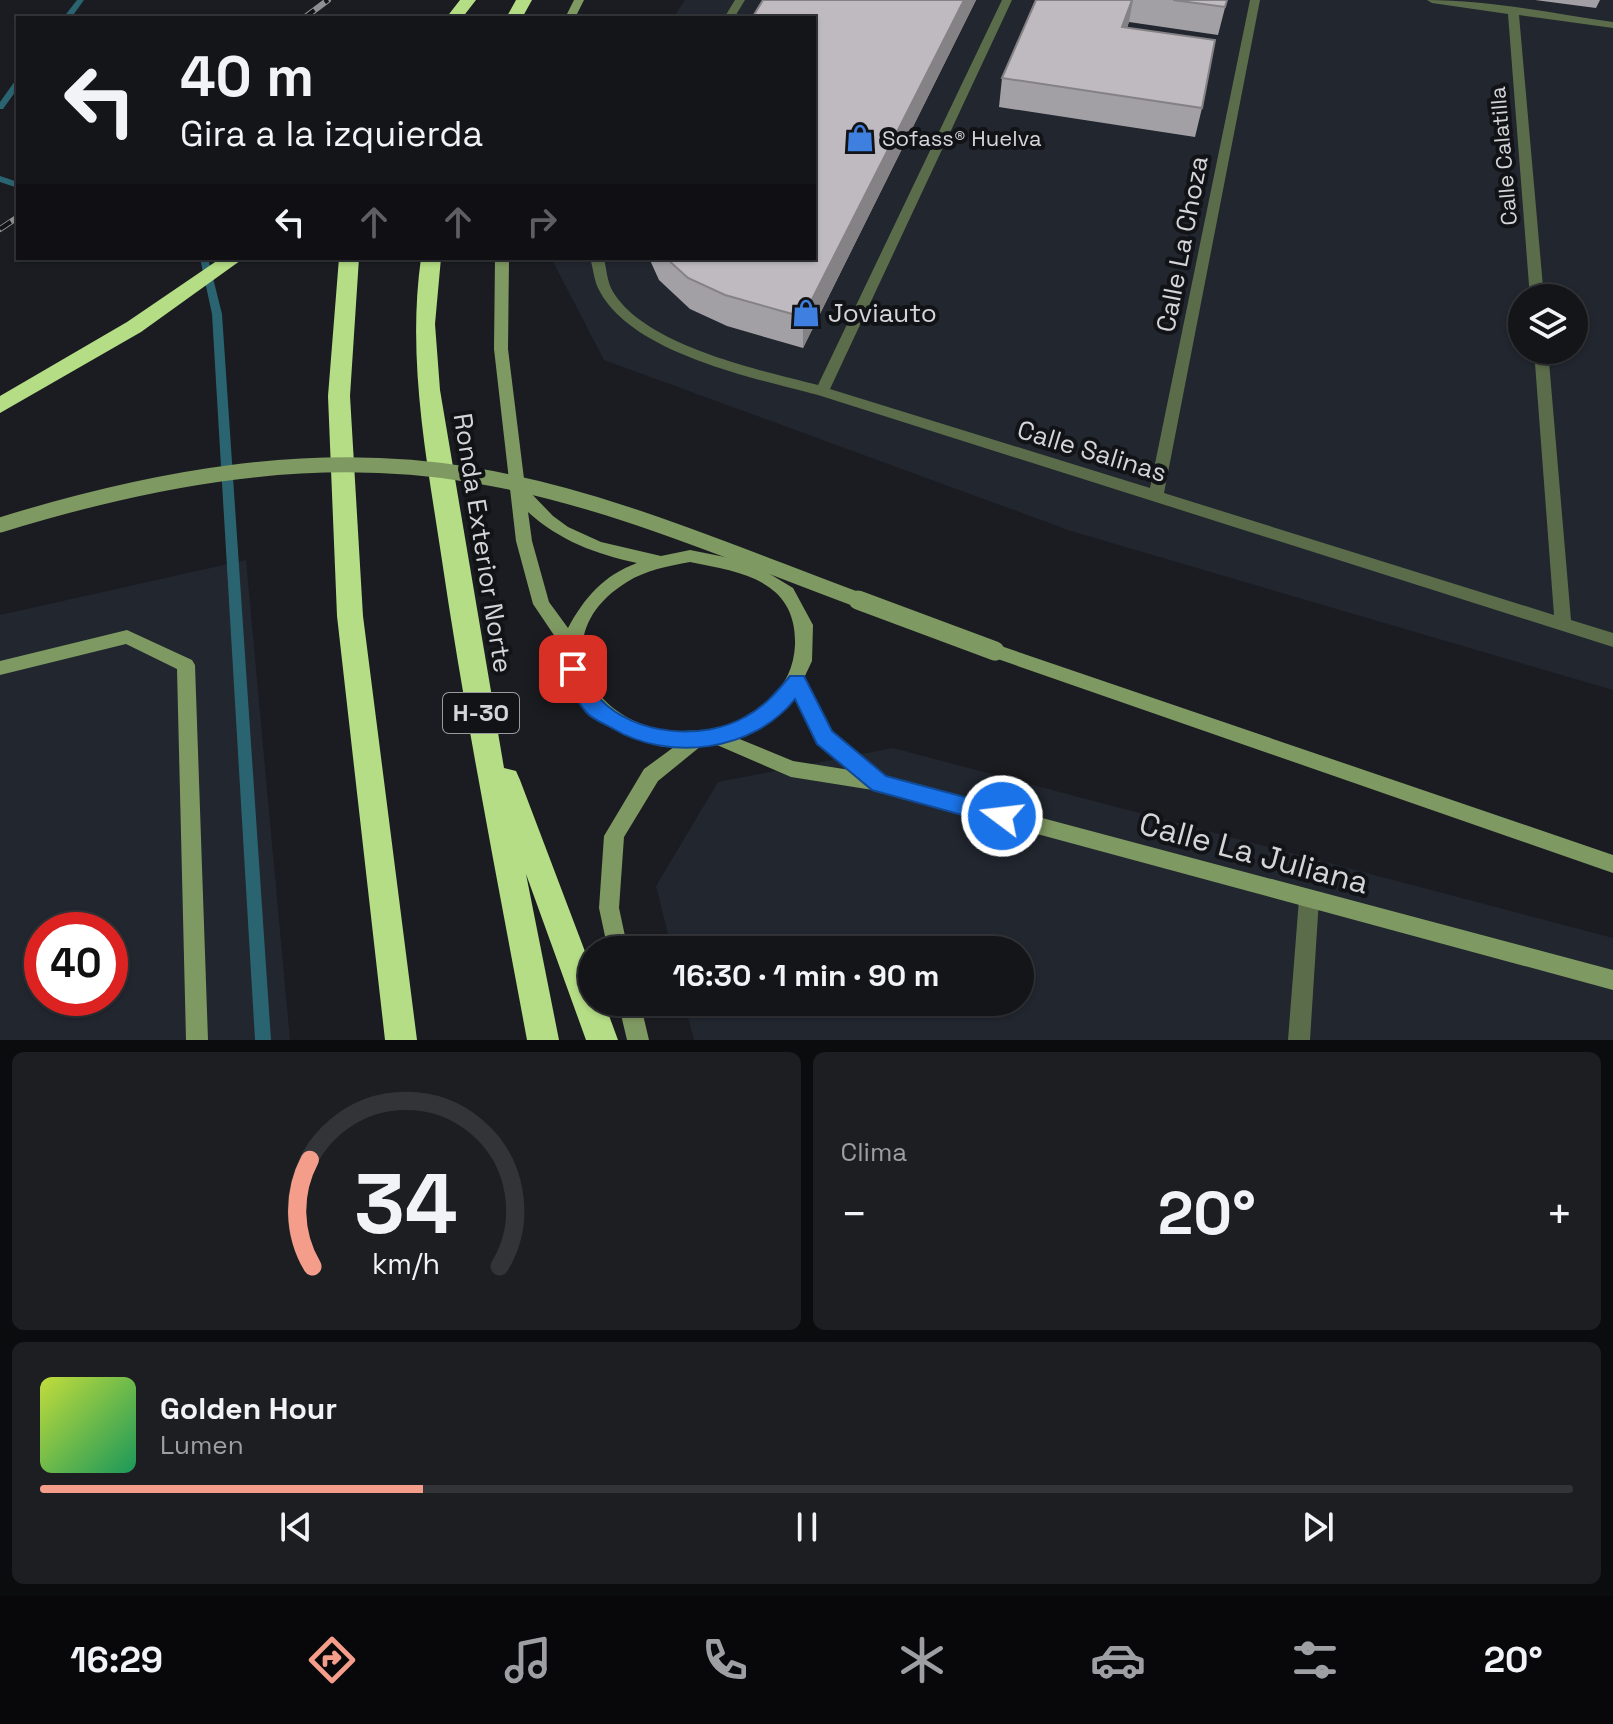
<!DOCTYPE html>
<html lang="es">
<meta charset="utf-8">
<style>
body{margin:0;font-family:"Space Grotesk",sans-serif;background:#1d1e22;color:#f1f3f6;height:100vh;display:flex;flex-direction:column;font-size:30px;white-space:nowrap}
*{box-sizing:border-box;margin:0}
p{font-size:26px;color:#9d9fa2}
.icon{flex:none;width:44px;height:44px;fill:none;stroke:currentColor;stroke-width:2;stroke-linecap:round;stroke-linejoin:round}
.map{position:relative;height:1040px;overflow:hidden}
.sheet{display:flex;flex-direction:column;gap:12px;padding:12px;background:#0b0c0e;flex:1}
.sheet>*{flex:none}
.hud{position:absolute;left:16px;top:16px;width:800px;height:244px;border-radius:0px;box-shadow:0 2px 6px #0004,0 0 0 2px #333438;background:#141519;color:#f1f3f6;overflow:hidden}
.fabs{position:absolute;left:1508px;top:284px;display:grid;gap:16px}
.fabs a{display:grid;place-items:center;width:80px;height:80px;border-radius:50%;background:#141519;box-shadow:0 2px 6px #0004,0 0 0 2px #333438;font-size:40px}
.speed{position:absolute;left:24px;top:912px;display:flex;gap:16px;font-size:40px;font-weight:700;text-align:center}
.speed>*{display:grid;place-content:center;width:104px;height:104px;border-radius:50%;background:#141519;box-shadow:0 2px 6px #0004,0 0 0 2px #333438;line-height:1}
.speed .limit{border:12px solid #d22;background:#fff;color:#111}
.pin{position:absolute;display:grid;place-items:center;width:68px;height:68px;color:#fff;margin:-34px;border-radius:16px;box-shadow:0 4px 12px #0006}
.me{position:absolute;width:88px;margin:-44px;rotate:285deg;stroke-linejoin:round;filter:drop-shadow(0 0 6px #0008)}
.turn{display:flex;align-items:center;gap:28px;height:168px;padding:0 32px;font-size:36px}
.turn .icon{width:104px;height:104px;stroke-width:2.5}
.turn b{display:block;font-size:56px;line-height:68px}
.lanes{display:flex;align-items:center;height:76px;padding:0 32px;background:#0003;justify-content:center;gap:40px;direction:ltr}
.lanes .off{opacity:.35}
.big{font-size:60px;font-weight:800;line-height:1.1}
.sheet .card{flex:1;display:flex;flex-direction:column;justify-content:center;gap:12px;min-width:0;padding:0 28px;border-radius:12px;background:#1d1e22}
.sheet .dial{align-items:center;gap:0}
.dial svg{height:208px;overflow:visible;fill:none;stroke:#333438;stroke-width:7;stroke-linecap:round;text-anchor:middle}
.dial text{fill:#f1f3f6;stroke:none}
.song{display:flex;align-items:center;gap:24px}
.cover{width:96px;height:96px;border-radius:12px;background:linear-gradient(135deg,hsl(70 70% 55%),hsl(150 70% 35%))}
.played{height:8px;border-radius:4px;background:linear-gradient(90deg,#f49d8b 25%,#333438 25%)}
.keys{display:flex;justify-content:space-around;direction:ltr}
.heat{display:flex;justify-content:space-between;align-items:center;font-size:44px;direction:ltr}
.sheet .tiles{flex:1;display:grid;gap:12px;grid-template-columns:1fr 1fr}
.card:last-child{grid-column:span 2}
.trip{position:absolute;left:578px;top:936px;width:456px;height:80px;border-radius:40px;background:#141519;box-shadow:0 2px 6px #0004,0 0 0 2px #333438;font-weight:800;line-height:80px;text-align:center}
.tabs{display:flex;height:128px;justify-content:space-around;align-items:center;background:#08080a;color:#9d9fa2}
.tabs .icon{width:56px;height:56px}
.tabs .active{color:#f49d8b}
.tabs b{font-size:36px;color:#f1f3f6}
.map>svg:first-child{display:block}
.built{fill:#21262f;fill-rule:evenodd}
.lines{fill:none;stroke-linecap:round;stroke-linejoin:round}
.stream{fill:#2a6471;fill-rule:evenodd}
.street{fill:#5b6c4a;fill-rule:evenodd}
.secondary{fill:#7f9962;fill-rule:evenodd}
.highway{fill:#b4dd85;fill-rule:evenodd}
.rail-casing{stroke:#8e8f93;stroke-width:6}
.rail{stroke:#111317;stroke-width:4;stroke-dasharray:13;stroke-linecap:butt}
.secondary-bridge-far1{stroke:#7f9962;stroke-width:15}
.secondary-bridge{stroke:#7f9962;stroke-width:19}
.wall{fill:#a3a0a5}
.shaded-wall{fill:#858286}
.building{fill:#bebac0;stroke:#858286;stroke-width:2}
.route{fill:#1a73e8;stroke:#114b97;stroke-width:2}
.labels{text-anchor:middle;stroke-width:8;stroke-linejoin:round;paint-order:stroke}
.far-poi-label{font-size:22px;fill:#d4d5d8;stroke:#111317;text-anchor:start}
.far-street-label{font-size:22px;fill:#d4d5d8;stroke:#111317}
.shield{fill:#111317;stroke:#9a9b9e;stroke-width:2}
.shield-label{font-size:24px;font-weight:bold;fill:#d4d5d8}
.street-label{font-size:26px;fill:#d4d5d8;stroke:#111317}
.poi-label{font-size:26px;fill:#d4d5d8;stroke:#111317;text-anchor:start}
.near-street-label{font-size:32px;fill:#d4d5d8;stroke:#111317}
</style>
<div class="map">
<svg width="1613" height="1040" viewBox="0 0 1613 1040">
<rect width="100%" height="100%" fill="#1a1c21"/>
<path class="built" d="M685 0H1613V690L1071 531 604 360 551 258H814V18H673ZM1522 298H1574V350H1522Z
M246 560 290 1040H0V615ZM42 930H110V998H42Z
M893 748 1613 938V1040H694L684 1002H1020V950H672L656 886 718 782Z"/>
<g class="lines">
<path class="stream" d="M77 0H84L71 18H63Z
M15 81H18V88L3 109H0V102Z
M0 176 18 182V188L0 182Z
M200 258H208L222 314 271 1040H255L212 314Z"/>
<path class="street" d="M735 0H745L734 18H724Z
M1002 0H1012L830 389 1150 488 1250 0H1260L1164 493 1554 615 1534 350H1548L1571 620 1613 633V647L818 395C754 378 629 353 598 288 594 280 593 267 590 258H604C606 267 607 279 611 288 640 345 760 370 818 385Z
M1427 0C1489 0 1551 13 1613 22V28L1519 15 1544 298H1530L1508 14 1432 3Z
M1309 890 1316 892 1319 899 1310 1040H1288L1299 899 1302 892Z"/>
<path class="secondary" d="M574 0H584L575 18H565Z
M495 258H509L508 349 525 487 553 516 568 527 601 542 661 556 690 550 750 562 793 588 813 625 812 661 804 678 831 733 885 776 1613 970V990L879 791 791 777 717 745 701 746 658 781 624 837 619 908 628 950H608L599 908 604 836 644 769 674 747H663L628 736 603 722 584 704 569 678 564 650 533 604 516 541 494 349ZM528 512C560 541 596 554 637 563 604 575 584 598 568 628L549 602 532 541ZM690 562C741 572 797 580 795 645 794 666 786 685 770 698 742 724 721 731 683 731 594 732 539 636 627 582 646 570 668 566 690 562ZM795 696 817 743 850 770 793 761 737 738 762 728Z
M127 630 192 660 195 665 208 1040H186L177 669 126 644 0 675V661Z
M995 644 1613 855V873L989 656 986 651 989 646Z
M618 1002H640L649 1040H627Z"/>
<path class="highway" d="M460 0H476L462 18H446Z
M516 0H532L522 18H506Z
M221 258H244L141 332 0 413V396L127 322Z
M339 258H359L350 396 363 616 417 1040H385L337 616 328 396Z
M421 258H441L435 324 440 390 504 768 516 771 520 780 592 970V1002H604L618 1040H586L526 874 559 1040H527C497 878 465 717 441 554 426 455 407 358 421 258Z"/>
<defs>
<path id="rail" d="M304 18 328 0
M0 229 18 217"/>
</defs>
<use href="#rail" class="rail-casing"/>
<use href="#rail" class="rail"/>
<path class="secondary-bridge-far1" d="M0 525C153 478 312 448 472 475 607 497 736 555 864 602"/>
<path class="secondary-bridge" d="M858 600 995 651"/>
</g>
<path class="wall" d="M763 0H976L803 348 727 326 690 309 659 280 649 258H814Z
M1036 0H1227L1218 35 1129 22 1127 28 1202 108 1195 137 999 107 1002 78Z
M1535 0H1600L1596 8Z"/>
<path class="shaded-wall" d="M964 0H976L803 348V317Z
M1132 0H1133L1129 22 1117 55 1122 27Z"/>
<path class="building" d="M763 0H964L803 317 725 295 688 278 666 258H814V18H752Z
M1036 0H1132L1122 27 1215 40 1202 108 1002 78Z
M1173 0H1227L1225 7Z"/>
<path class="route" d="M573 661 581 663C587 676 590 690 601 700 635 735 703 741 745 717 764 707 776 693 790 676H804L832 731 886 776 1002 807 1010 809 1013 816 1010 823 1002 826 872 790 817 744 795 699C753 752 668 762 612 728 603 723 592 719 586 712 575 699 569 684 563 669Z"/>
<defs>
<symbol id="shop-bare" viewBox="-9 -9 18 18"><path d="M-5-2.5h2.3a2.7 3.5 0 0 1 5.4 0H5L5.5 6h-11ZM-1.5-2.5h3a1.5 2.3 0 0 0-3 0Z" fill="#3f7fe0" stroke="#111317" stroke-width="2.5" paint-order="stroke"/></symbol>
</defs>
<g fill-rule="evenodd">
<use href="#shop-bare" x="840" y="118" width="40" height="40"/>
<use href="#shop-bare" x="786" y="293" width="40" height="40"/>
</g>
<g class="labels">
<g class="far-poi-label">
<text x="882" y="146">Sofass® Huelva</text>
</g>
<g class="far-street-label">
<text transform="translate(1503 156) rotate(-95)" y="8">Calle Calatilla</text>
</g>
<rect class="shield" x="443" y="693" width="76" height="40" rx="6"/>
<g class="shield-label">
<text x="481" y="721">H-30</text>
</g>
<g class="street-label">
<text transform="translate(1182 244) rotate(-79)" y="9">Calle La Choza</text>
<text transform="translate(1092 451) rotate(17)" y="9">Calle Salinas</text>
<text transform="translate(483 543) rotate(81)" y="9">Ronda Exterior Norte</text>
</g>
<g class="poi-label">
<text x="828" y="322">Joviauto</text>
</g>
<g class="near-street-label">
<text transform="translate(1254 853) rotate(15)" y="11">Calle La Juliana</text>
</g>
</g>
</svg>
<div class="fabs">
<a><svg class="icon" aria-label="layers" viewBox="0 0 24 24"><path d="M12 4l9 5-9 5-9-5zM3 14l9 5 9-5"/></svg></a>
</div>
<div class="speed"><div class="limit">40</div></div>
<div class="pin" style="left:573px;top:669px;background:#d93025"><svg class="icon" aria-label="arrive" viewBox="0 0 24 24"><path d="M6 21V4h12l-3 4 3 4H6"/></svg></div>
<svg class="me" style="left:1002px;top:816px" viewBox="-20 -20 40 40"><circle r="17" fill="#1a73e8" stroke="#fff" stroke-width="3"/><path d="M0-11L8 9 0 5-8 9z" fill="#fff"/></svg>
<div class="trip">16:30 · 1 min · 90 m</div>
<div class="hud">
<div class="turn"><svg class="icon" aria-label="left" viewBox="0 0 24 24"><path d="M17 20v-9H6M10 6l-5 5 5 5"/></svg><div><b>40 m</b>Gira a la izquierda</div></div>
<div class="lanes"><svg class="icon" aria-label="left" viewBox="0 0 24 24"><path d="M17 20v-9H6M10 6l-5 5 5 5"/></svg><svg class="icon off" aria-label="ahead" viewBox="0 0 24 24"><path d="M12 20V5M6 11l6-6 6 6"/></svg><svg class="icon off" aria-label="ahead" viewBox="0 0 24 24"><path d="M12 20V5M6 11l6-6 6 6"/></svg><svg class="icon off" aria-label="right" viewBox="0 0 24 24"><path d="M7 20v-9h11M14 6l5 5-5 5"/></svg></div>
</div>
</div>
<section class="sheet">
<div class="tiles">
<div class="card dial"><svg viewBox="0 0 100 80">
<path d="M14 69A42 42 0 1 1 86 69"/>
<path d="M14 69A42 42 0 0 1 13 28" stroke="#f49d8b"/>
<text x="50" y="56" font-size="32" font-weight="700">34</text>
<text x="50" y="72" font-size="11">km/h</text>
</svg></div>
<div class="card"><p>Clima</p>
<div class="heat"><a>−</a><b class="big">20°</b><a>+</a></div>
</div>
<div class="card">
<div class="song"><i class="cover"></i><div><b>Golden Hour</b><p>Lumen</p></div></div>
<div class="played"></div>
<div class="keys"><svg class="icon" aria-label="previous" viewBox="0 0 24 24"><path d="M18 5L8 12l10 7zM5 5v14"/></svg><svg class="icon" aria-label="pause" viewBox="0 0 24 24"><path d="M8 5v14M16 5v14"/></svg><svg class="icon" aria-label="next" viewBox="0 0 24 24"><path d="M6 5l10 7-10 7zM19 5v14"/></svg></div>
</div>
</div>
</section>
<nav class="tabs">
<b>16:29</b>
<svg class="icon active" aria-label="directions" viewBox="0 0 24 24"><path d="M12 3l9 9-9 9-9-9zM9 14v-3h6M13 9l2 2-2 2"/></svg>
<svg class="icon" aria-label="music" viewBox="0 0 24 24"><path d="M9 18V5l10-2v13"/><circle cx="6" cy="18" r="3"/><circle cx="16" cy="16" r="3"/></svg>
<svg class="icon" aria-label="phone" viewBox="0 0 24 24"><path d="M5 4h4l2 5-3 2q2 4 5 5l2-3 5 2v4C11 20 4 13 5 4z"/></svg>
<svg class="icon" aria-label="climate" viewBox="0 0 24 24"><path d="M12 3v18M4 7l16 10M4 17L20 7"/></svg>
<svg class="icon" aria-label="car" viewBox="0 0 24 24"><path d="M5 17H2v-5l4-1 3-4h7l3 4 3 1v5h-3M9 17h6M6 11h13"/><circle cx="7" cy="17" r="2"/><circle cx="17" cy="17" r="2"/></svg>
<svg class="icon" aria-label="filters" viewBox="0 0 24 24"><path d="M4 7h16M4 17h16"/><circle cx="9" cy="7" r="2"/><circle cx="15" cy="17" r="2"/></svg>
<b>20°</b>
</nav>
